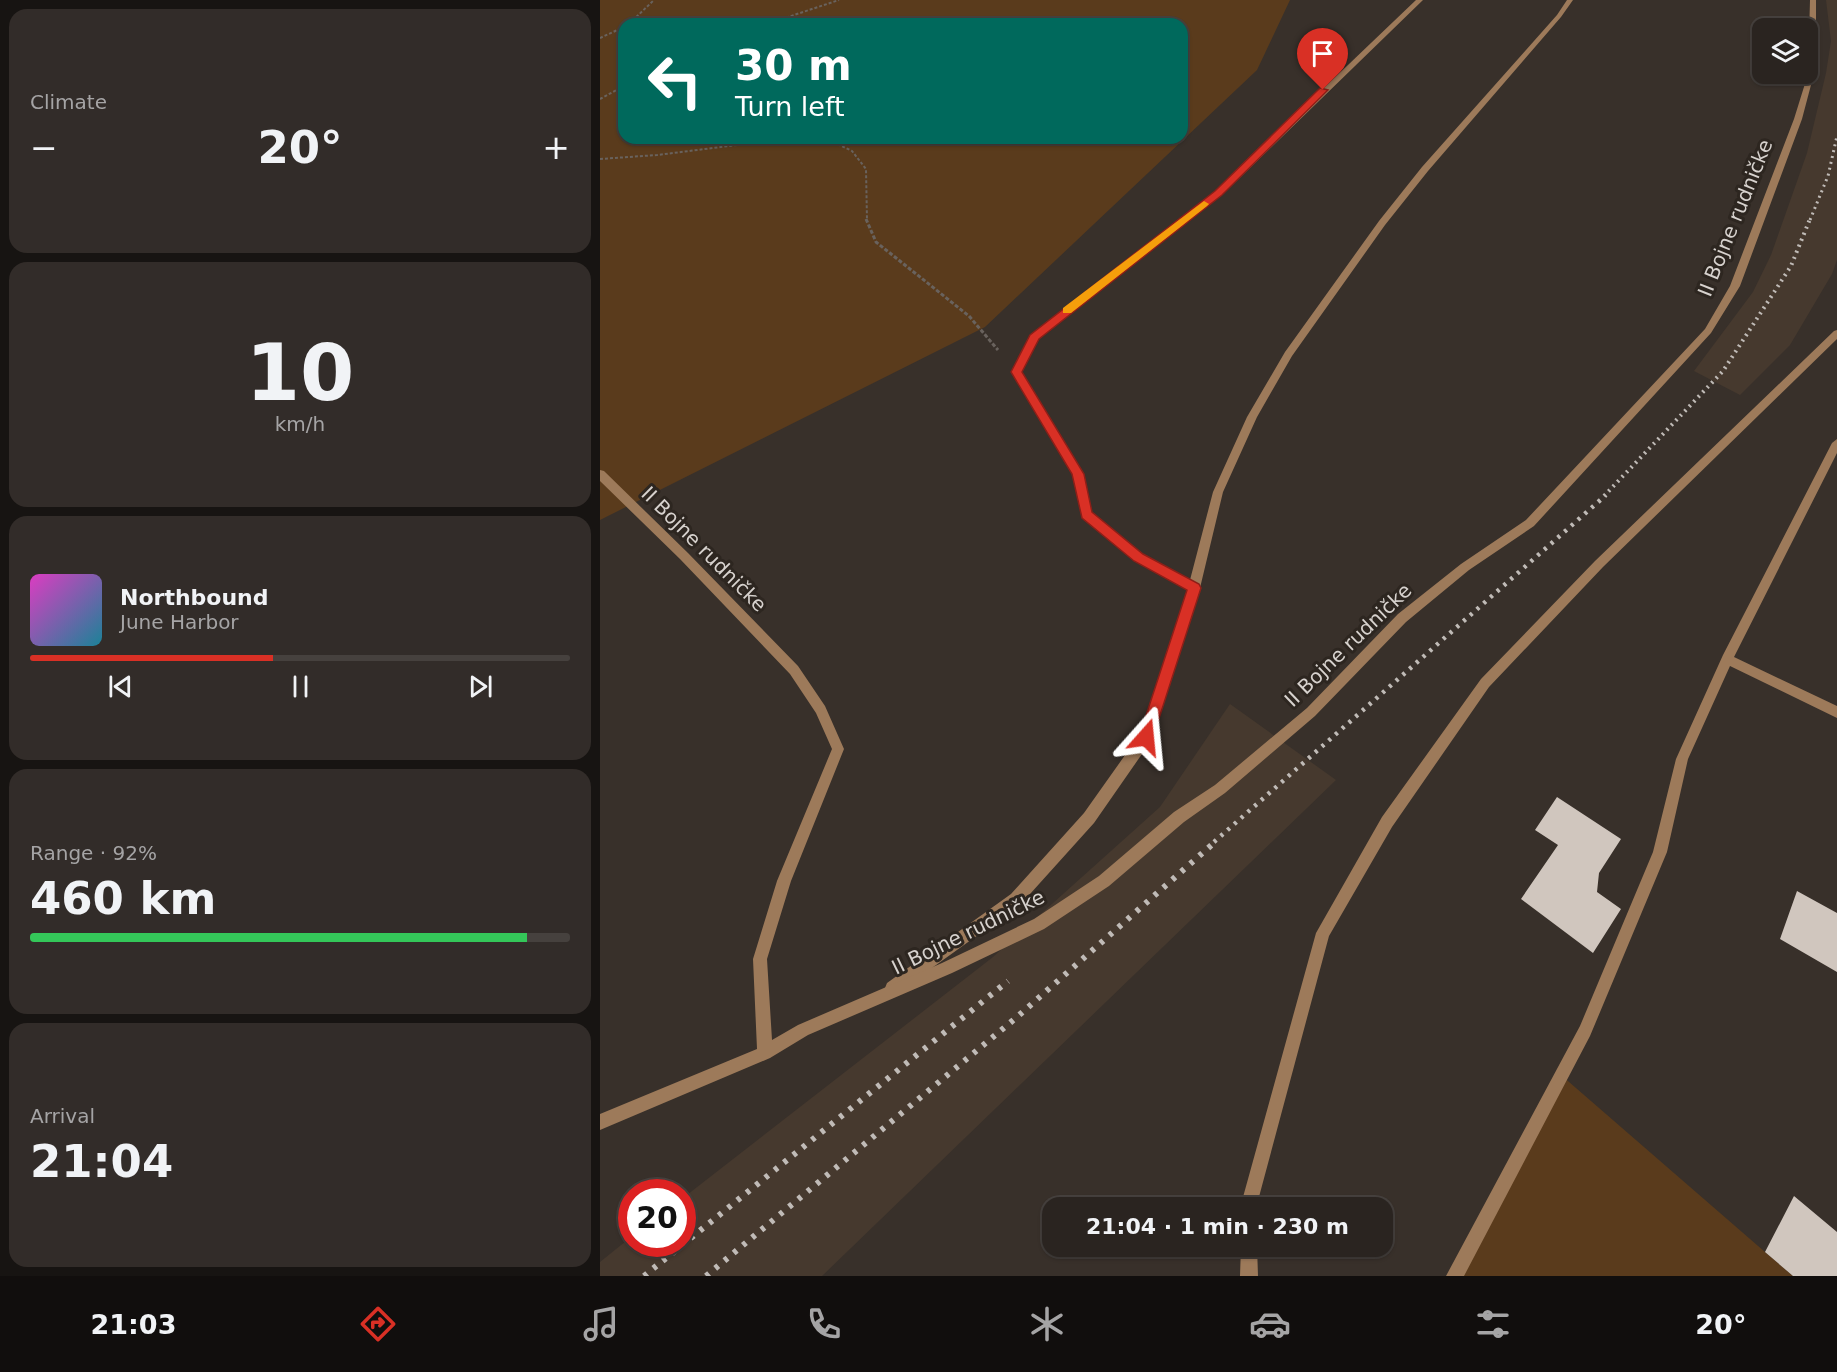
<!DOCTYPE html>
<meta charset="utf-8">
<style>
body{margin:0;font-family:"DejaVu Sans",sans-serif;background:#322c29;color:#f1f3f6;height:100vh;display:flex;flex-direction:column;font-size:22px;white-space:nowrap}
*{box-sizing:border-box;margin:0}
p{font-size:20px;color:#a5a4a5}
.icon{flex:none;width:33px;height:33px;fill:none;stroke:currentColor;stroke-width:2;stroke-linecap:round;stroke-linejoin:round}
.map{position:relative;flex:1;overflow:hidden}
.panel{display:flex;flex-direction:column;gap:9px;padding:9px;background:#171412;width:600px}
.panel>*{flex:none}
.top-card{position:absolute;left:18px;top:18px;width:570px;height:126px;border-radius:18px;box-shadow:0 2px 4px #0004,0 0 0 2px #46413e;background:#00695c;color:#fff;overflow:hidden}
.controls{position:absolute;left:1152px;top:18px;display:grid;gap:12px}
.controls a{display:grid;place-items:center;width:66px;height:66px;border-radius:12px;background:#2a2420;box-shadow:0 2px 4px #0004,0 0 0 2px #46413e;font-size:30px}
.speed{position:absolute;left:18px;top:1179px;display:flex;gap:12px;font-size:30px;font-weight:700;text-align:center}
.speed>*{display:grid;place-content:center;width:78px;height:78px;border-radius:50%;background:#2a2420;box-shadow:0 2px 4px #0004,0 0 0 2px #46413e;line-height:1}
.speed .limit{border:9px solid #d22;background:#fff;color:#111}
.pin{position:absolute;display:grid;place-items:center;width:51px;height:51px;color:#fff;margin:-62px -26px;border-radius:50% 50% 50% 0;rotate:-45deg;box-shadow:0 0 6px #0007}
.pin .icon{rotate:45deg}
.me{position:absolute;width:66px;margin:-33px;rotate:18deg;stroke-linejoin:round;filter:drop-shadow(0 0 4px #0008)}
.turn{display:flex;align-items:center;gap:21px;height:126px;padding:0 18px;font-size:27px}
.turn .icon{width:78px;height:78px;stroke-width:2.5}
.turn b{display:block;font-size:42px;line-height:51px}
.big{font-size:45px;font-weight:600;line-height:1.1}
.panel .tile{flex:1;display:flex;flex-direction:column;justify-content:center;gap:9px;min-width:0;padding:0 21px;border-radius:18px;background:#322c29}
.panel .dial{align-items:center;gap:0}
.dial b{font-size:78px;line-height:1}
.song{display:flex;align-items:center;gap:18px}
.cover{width:72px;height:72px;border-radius:9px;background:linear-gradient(135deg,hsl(310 70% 55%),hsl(190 70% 35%))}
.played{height:6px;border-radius:3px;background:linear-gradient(90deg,#d93025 45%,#46413e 45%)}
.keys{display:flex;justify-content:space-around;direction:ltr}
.heat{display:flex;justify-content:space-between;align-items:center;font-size:33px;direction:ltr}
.charge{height:9px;border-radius:4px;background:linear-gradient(90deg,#34c759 92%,#46413e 0)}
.trip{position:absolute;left:442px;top:1197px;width:351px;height:60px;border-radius:18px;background:#2a2420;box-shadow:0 2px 4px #0004,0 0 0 2px #46413e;font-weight:600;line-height:60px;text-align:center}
.dock{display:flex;height:96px;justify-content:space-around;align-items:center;background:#110e0d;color:#a5a4a5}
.dock .icon{width:42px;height:42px}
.dock .current{color:#d93025}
.dock b{font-size:27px;color:#f1f3f6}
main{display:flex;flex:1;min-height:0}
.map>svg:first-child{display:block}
.built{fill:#46392e}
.green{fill:#5a3b1c;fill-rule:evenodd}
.building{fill:#d0c6be}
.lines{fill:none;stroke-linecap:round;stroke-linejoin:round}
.path-far1{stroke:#69625d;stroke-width:2;stroke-dasharray:3 2;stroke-linecap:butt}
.path{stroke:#69625d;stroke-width:3;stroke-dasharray:4 2;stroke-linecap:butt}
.service{fill:#9d7a5a;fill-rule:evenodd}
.minor{fill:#9d7a5a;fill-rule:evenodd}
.tertiary{fill:#9d7a5a;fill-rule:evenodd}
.rail-far3{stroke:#c0bbb7;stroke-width:3;stroke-dasharray:2 4;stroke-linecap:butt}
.rail-far2{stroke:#c0bbb7;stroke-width:4;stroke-dasharray:2 4.5;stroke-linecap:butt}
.rail-far1{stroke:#c0bbb7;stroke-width:4.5;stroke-dasharray:3 6;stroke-linecap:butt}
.rail{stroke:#c0bbb7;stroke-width:6;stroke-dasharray:4 8;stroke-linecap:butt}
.route{fill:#d93025;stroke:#8d1f18;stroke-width:1.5}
.slow{fill:#f59e0b}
.labels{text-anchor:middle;stroke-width:6;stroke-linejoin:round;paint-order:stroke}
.street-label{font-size:20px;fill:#d7d2ce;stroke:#2d2620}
</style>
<main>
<section class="panel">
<div class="tile"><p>Climate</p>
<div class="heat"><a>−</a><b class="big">20°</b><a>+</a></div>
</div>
<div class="tile dial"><b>10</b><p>km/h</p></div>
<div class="tile">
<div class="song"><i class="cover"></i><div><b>Northbound</b><p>June Harbor</p></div></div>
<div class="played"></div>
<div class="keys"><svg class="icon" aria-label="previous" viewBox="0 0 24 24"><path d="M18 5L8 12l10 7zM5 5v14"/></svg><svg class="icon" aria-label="pause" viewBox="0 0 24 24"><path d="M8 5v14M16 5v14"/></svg><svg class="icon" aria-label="next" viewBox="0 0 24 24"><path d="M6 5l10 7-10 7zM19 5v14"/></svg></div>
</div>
<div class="tile"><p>Range · 92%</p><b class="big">460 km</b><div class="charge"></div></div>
<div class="tile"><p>Arrival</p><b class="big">21:04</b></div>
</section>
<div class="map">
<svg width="1237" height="1276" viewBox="0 0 1237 1276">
<rect width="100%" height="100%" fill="#38302a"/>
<path class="built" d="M1226 0H1237V260L1232 274 1190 345 1140 395 1094 371 1153 292 1171 255 1207 153 1226 73 1231 41Z
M630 704 736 780 222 1276H0V1262L31 1237 32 1244H82L83 1198 393 957 560 807Z"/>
<path class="green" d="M0 0H690L657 70 385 327 0 520ZM24 24H582V138H24Z
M961 1075 1165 1252 1193 1276H855Z"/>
<path class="building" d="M957 797 1021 839 999 873 997 892 1021 909 993 953 921 899 958 845 935 830Z
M1197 891 1237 913V972L1180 939Z
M1194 1196 1237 1232V1276H1193L1165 1252Z"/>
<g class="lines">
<path class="path-far1" d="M29 24 54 0
M167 24 239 0
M0 38 24 27
M0 99 24 86
M0 159 57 155 192 138 227 139 252 151 266 169 267 220"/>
<path class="path" d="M266 219 276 242 369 316 398 350"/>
<path class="service" d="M816 0H823L622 195 438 339 421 372 483 474 492 512 542 554 590 580 613 492 647 417 685 352 779 221 822 167 957 15 967 0H973L961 17 828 171 785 225 692 356 657 417 623 492 600 588 551 741 494 823 421 904 297 993 292 995 287 993 285 988 287 983 411 894 484 813 540 734 588 590 534 560 483 517 473 474 411 372 429 337 616 191Z"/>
<path class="minor" d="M1210 0H1216V66L1202 119 1140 286 1111 333 934 526 869 570 806 622 715 716 625 793 584 822 509 886 444 929 352 973 208 1035 170 1058 0 1130V1114L157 1049 153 959 177 881 232 749 216 713 190 674 80 559 0 481V470L4 471 88 553 198 666 225 706 244 749 191 881 167 959 172 1040 198 1025 342 963 434 919 499 876 574 812 615 785 707 708 798 614 861 564 926 520 1105 329 1130 286 1194 119 1208 74Z
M1237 439V453L1134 657 1237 706V718L1130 666 1088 759 1067 852 990 1036 864 1276H846L980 1026 1053 852 1076 759 1123 655 1232 443Z"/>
<path class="tertiary" d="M1237 330V339L1003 567 889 687 792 827 729 936 656 1208H640L716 933 782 817 881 679 995 561 1234 331Z
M641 1246H657L658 1276H640Z"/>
<path class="rail-far3" d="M1210 220 1228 176 1237 136"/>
<path class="rail-far2" d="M1004 496 1123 371 1191 266 1210 219"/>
<path class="rail-far1" d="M614 842 1006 495"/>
<path class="rail" d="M44 1276 408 981
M106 1276 417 1017 616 841"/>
</g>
<path class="route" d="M720 88 728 90 622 195 439 339 422 372 484 474 492 512 543 554 599 584 601 588 553 737 551 741 546 743 541 741 539 737 587 590 534 561 482 518 472 474 411 372 430 335 615 191Z"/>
<path class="slow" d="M604 201 609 204 607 206 471 313H463V308Z"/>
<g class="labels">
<g class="street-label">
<text transform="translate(1135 218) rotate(-68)" y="7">II Bojne rudničke</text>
<text transform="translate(104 549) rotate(45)" y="7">II Bojne rudničke</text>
<text transform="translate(748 645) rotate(-44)" y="7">II Bojne rudničke</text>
<text transform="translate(368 932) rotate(-26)" y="7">II Bojne rudničke</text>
</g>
</g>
</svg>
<div class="controls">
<a><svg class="icon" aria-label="layers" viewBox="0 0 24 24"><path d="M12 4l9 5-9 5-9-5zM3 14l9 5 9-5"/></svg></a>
</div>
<div class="speed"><div class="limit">20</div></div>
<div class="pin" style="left:723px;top:90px;background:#d93025"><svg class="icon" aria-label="arrive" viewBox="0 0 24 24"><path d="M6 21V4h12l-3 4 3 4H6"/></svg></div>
<svg class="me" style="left:546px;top:737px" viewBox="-20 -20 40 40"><path d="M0-17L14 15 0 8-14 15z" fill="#d93025" stroke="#fff" stroke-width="4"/></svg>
<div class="trip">21:04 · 1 min · 230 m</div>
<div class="top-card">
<div class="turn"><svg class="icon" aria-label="left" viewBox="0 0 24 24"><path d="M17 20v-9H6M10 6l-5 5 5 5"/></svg><div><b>30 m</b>Turn left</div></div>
</div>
</div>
</main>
<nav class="dock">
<b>21:03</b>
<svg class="icon current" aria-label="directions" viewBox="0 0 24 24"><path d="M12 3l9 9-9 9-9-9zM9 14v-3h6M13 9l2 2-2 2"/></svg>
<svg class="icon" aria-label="music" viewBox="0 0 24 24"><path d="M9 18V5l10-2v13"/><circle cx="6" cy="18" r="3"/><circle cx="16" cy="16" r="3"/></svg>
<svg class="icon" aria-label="phone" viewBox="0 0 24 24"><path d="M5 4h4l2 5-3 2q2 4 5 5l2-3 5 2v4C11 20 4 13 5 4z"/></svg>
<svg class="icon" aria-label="climate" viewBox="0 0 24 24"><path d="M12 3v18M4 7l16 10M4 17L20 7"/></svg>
<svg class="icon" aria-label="car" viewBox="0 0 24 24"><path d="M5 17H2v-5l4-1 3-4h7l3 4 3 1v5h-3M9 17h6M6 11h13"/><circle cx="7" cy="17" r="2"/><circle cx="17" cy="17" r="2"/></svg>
<svg class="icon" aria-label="filters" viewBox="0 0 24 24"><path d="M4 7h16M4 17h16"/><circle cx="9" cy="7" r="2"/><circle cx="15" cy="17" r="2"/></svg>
<b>20°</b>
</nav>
